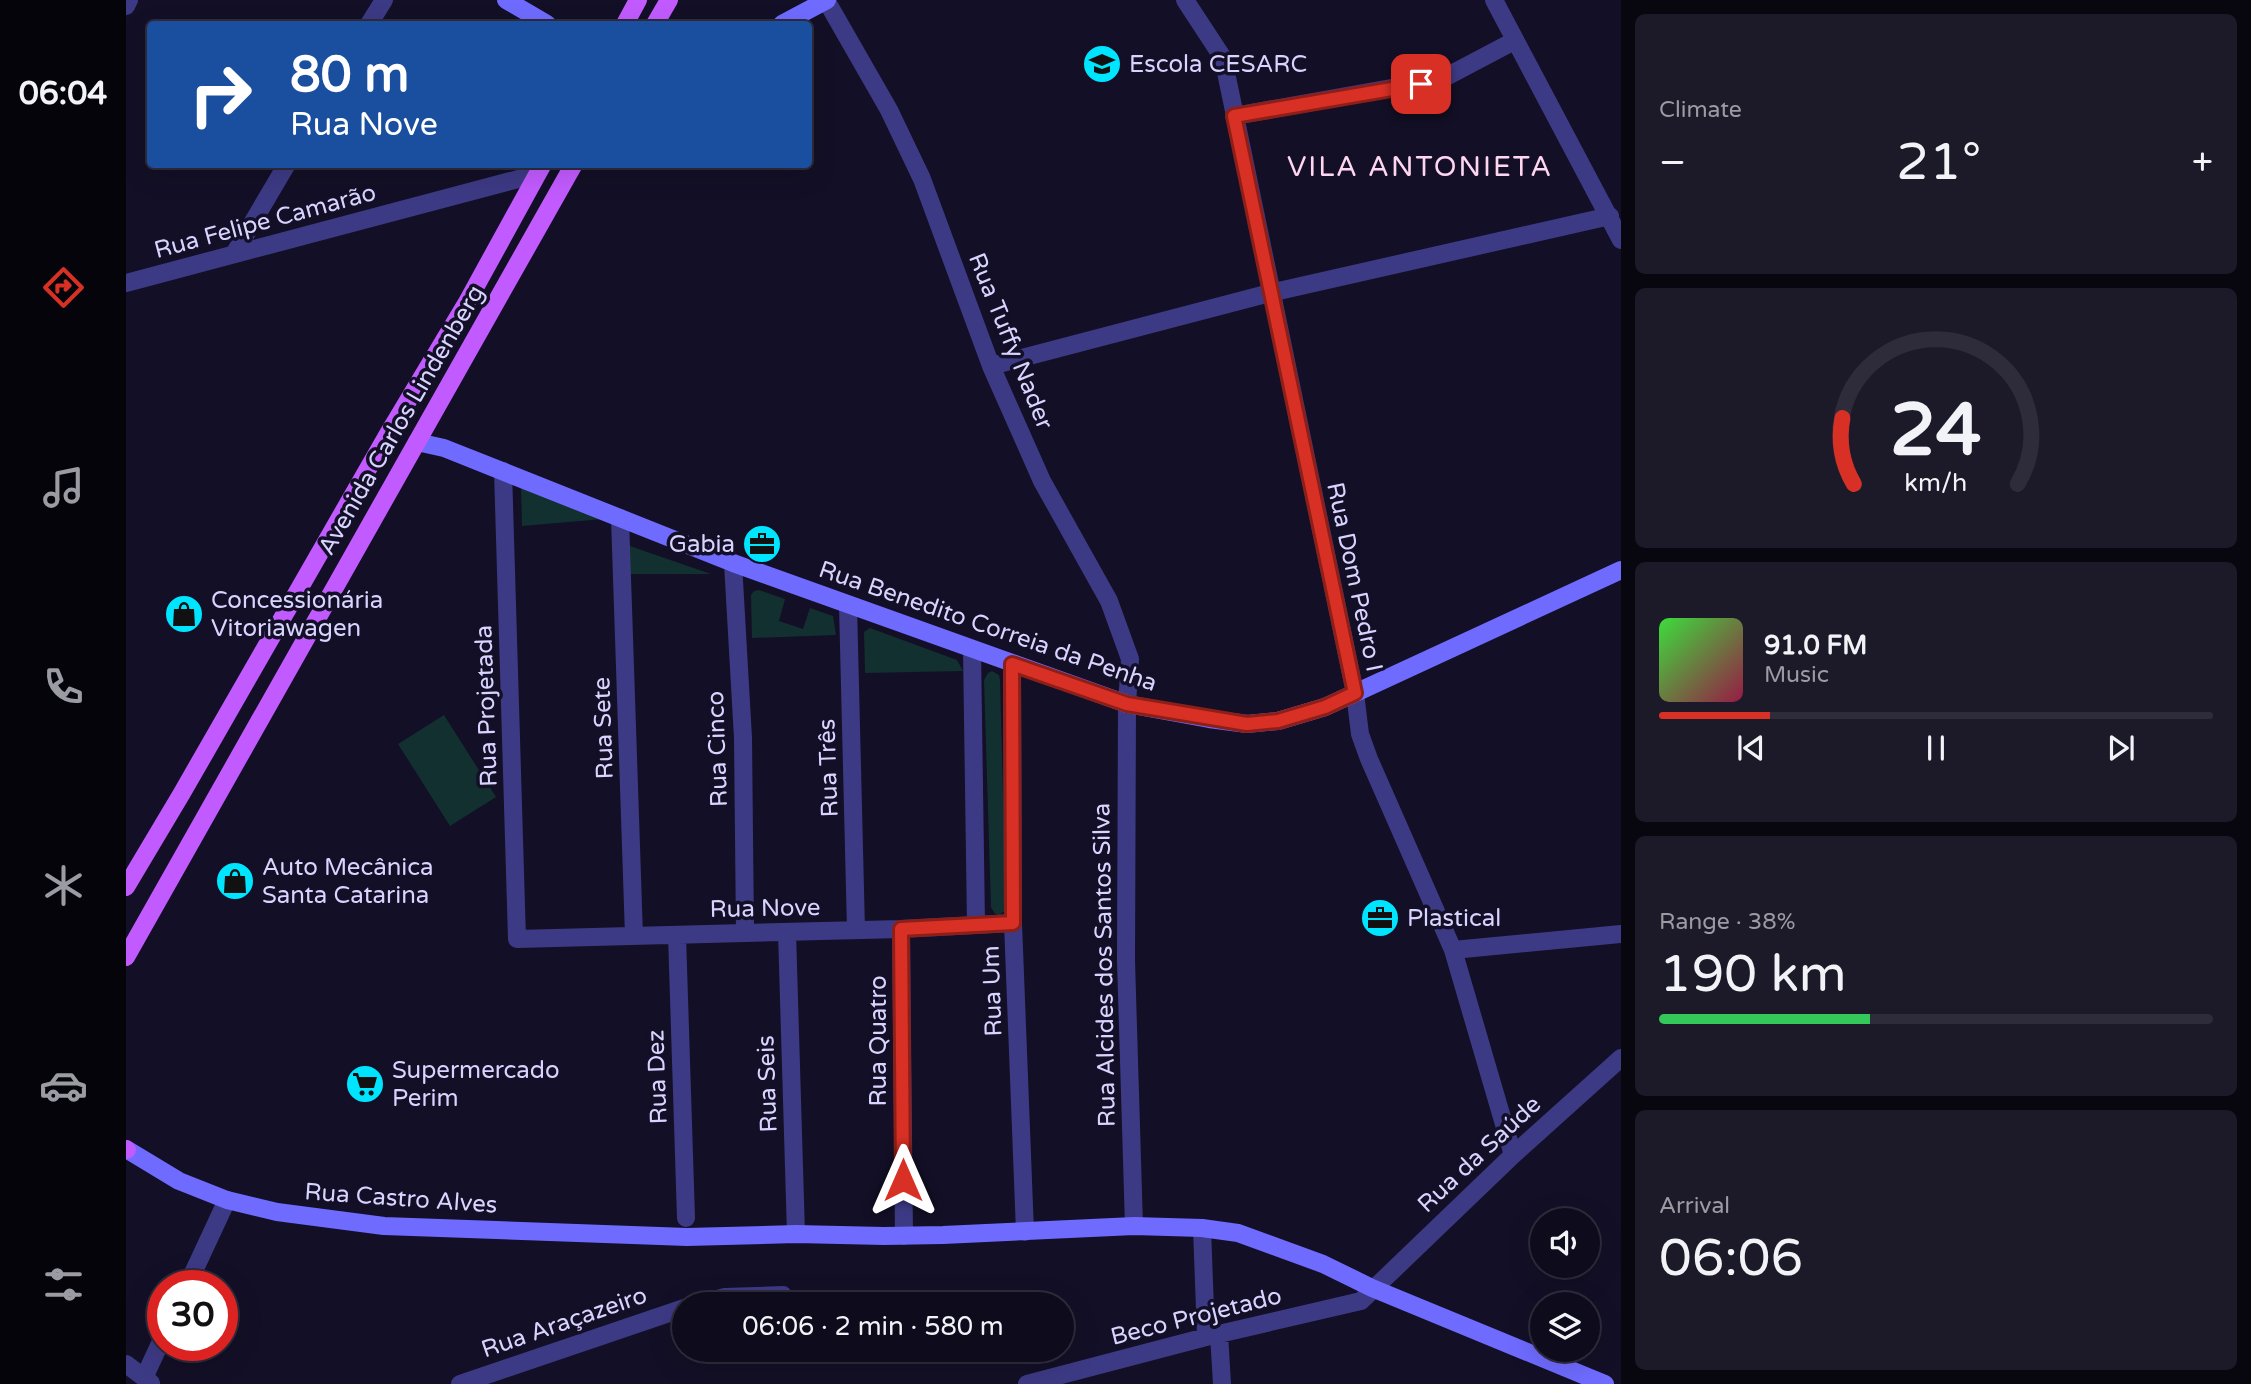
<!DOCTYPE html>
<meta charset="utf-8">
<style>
body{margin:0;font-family:"Varela Round",sans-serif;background:#1c1929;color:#f1f3f6;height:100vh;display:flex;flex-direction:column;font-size:26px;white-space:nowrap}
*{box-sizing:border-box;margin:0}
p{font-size:23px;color:#9b9ba3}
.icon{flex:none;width:38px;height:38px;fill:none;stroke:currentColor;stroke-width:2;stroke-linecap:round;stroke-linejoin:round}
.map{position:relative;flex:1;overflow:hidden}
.sheet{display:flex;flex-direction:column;gap:14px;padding:14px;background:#08060f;width:630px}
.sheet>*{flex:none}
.hud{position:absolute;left:21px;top:21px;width:665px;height:147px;border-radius:7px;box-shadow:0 7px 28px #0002,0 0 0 2px #2e2b3b;background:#1a4fa0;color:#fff;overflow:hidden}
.tools{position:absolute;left:1404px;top:1208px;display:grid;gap:14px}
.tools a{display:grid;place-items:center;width:70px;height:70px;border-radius:50%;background:#0e0b1c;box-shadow:0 7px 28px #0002,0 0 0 2px #2e2b3b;font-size:35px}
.speed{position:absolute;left:21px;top:1270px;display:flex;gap:14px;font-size:35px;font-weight:700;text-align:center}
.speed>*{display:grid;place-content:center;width:91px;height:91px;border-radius:50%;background:#0e0b1c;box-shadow:0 7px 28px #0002,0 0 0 2px #2e2b3b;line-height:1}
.speed .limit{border:10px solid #d22;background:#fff;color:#111}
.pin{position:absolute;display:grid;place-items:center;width:60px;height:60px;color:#fff;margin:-30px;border-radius:14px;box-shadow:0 4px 10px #0006}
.me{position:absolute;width:77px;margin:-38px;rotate:0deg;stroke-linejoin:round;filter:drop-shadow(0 0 5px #0008)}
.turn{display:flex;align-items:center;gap:24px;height:147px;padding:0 28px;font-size:32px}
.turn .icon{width:91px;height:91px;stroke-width:2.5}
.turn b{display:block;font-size:49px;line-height:60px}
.big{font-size:52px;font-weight:600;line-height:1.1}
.sheet .widget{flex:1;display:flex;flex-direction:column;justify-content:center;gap:10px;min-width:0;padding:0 24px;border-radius:10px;background:#1c1929}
.sheet .dial{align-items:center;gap:0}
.dial svg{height:182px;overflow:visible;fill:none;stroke:#2e2b3b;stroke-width:7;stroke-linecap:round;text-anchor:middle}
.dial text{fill:#f1f3f6;stroke:none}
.song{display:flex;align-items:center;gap:21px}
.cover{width:84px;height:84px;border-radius:10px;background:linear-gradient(135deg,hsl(120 70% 55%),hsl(340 70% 35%))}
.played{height:7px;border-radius:4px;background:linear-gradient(90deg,#d93025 20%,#2e2b3b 20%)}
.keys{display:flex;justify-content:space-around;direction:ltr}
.heat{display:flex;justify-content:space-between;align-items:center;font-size:38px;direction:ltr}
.charge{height:10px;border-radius:5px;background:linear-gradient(90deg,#34c759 38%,#2e2b3b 0)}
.trip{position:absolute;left:546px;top:1292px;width:402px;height:70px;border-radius:35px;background:#0e0b1c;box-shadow:0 7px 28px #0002,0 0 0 2px #2e2b3b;font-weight:600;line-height:70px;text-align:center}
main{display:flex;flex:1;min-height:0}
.dock{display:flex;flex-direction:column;width:126px;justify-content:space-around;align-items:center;background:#06040b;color:#9b9ba3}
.dock .icon{width:49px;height:49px}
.dock .active{color:#d93025}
.dock b{font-size:32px;color:#f1f3f6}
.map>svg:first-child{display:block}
.green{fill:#12302f}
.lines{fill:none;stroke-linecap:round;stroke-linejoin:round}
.street{stroke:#3d3a85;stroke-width:18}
.secondary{stroke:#6f6bff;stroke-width:18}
.primary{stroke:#c25bff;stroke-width:18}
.route-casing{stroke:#8d1f18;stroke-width:18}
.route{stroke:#d93025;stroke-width:12}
.labels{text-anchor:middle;stroke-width:7;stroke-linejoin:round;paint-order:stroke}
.poi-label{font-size:24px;fill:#d9d4ff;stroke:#130f26;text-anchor:start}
.street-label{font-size:24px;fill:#d9d4ff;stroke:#130f26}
.quarter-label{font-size:28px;letter-spacing:2px;fill:#ffd6f0;stroke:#130f26}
</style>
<main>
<nav class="dock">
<b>06:04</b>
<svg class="icon active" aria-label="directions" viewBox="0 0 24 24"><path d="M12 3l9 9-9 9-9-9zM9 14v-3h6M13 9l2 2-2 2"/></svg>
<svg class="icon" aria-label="music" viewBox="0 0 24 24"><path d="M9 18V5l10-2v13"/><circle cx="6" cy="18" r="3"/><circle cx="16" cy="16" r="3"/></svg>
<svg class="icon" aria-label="phone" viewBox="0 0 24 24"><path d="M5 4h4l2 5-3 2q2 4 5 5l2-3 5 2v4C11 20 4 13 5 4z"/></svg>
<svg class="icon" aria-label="climate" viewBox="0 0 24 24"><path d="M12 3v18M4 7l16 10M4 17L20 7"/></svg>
<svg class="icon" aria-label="car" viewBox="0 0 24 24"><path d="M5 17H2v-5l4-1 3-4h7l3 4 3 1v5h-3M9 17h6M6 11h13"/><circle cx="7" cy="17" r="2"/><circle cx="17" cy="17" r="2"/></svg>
<svg class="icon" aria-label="filters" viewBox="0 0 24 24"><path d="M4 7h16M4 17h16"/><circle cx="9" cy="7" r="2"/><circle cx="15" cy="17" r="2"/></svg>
</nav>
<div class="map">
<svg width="1495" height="1384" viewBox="0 0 1495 1384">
<rect width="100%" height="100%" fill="#130f26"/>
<path class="green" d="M395 487 489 518 396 526Z
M498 544 585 574H497Z
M633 590 659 599 653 621 677 629 684 608 707 616 710 635 626 638 625 595 628 591Z
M744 628 831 660 837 671 739 673 738 632Z
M866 671 873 675 874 680 880 906V910L873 915 869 914 865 907 858 680 862 673Z
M318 715 370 797 324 826 272 744Z"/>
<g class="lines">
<path class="street" d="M700 0 763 110 796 179 865 366 916 481 983 601 1004 659 1001 704 1000 961 1008 1226
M1059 0 1097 58 1229 693 1234 734 1243 759 1327 950 1387 1155
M1368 0 1495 240
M0 6 3 0
M243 24 258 0
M1108 116 1316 79 1388 41
M108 254 161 164
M0 283 411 174
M865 366 1144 293 1484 216
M377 471 391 939 775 929 887 923
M494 518 508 936
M607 563 617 738 619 933
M722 605 730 930
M846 650 850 924
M886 664 887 923 899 1232
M775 929 778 1236
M661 932 670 1234
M551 935 560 1218
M1327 950 1495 934
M1076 1228 1080 1337
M61 1286 101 1200
M574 1304 599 1297 657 1295
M1093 1334 1096 1384
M0 1364 25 1383
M18 1378 37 1337
M334 1384 558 1308
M901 1384 1080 1337 1235 1301 1387 1155 1495 1058"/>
<path class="secondary" d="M380 0 421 24
M656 24 701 0
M291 442 318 448 607 563 1001 704 1083 719 1121 724 1152 721 1199 707 1495 570
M0 1149 53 1181 101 1200 151 1212 258 1226 561 1237 670 1234 758 1236 817 1235 1008 1226 1076 1228 1112 1233 1197 1264 1246 1288 1479 1384"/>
<path class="primary" d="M499 24 512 0
M529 24 543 0
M0 887 56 793 262 434 340 304 417 164
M0 957 448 164
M0 1149 1 1150"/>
</g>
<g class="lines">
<defs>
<path id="route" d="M777 1180 775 929 887 923 886 664 1001 704 1121 724 1152 721 1199 707 1229 693 1108 116 1295 84"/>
</defs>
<use href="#route" class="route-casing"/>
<use href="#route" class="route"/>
</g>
<defs>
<symbol id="school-disc" viewBox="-11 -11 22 22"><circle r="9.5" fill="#00e5ff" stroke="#130f26"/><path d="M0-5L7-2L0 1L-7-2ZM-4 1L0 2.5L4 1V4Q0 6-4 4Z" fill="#111"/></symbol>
<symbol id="office-disc" viewBox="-11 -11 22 22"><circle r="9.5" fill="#00e5ff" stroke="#130f26"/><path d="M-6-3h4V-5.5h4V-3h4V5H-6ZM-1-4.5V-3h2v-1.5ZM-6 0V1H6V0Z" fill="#111"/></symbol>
<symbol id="shop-disc" viewBox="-11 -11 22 22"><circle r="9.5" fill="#00e5ff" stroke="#130f26"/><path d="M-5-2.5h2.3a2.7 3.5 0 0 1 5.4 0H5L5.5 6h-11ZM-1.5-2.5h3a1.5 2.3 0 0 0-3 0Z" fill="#111"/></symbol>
<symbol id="supermarket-disc" viewBox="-11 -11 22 22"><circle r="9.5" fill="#00e5ff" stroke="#130f26"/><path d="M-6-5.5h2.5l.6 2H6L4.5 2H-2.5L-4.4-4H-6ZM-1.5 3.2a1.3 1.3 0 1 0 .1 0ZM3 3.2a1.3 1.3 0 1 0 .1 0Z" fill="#111"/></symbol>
</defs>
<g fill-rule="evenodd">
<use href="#school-disc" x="954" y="42" width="44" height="44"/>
<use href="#office-disc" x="614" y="522" width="44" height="44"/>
<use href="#shop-disc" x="36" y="592" width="44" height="44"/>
<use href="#shop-disc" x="87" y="859" width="44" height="44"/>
<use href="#office-disc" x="1232" y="896" width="44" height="44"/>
<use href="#supermarket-disc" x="217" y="1062" width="44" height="44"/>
</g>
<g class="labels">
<g class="poi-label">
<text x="1003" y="72">Escola CESARC</text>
<text x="609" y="552" text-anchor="end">Gabia</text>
<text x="85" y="608">Concessionária<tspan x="85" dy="28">Vitoriawagen</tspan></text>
<text x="136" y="875">Auto Mecânica<tspan x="136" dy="28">Santa Catarina</tspan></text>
<text x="1281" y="926">Plastical</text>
<text x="266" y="1078">Supermercado<tspan x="266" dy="28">Perim</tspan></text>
</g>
<g class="street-label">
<text transform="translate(139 221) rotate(-15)" y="8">Rua Felipe Camarão</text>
<text transform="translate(885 341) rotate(68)" y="8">Rua Tuffy Nader</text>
<text transform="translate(275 420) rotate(-60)" y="8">Avenida Carlos Lindenberg</text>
<text transform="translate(1229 577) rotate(78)" y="8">Rua Dom Pedro I</text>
<text transform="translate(862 626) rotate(19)" y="8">Rua Benedito Correia da Penha</text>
<text transform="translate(360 706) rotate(-92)" y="8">Rua Projetada</text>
<text transform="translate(477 728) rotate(-92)" y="8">Rua Sete</text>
<text transform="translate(591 749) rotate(-92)" y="8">Rua Cinco</text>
<text transform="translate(702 768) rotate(-92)" y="8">Rua Três</text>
<text transform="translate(639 908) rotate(-1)" y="8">Rua Nove</text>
<text transform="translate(978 965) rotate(-91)" y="8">Rua Alcides dos Santos Silva</text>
<text transform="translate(866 991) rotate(-92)" y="8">Rua Um</text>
<text transform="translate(752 1041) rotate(-90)" y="8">Rua Quatro</text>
<text transform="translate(531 1077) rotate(-92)" y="8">Rua Dez</text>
<text transform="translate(641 1084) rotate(-92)" y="8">Rua Seis</text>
<text transform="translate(1353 1154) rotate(-43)" y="8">Rua da Saúde</text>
<text transform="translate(275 1198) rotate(4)" y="8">Rua Castro Alves</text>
<text transform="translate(1070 1316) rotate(-14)" y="8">Beco Projetado</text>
<text transform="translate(438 1322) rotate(-19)" y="8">Rua Araçazeiro</text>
</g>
<g class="quarter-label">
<text x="1294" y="176">VILA ANTONIETA</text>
</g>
</g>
</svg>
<div class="tools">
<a><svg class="icon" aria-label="sound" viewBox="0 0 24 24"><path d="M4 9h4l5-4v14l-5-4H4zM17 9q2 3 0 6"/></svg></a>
<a><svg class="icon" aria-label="layers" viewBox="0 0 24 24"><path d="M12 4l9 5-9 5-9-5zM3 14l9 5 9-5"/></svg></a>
</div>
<div class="speed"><div class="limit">30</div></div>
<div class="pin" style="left:1295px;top:84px;background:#d93025"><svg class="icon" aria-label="arrive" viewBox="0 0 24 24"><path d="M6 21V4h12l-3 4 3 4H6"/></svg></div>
<svg class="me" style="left:777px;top:1180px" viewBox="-20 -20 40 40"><path d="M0-17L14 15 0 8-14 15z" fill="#d93025" stroke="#fff" stroke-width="4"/></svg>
<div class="trip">06:06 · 2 min · 580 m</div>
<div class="hud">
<div class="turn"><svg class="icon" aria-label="right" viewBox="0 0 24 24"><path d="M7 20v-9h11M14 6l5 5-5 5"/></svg><div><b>80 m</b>Rua Nove</div></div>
</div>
</div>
<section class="sheet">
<div class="widget"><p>Climate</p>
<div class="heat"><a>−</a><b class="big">21°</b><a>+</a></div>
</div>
<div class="widget dial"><svg viewBox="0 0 100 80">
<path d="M14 69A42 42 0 1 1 86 69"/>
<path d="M14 69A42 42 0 0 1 9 40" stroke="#d93025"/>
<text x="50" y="56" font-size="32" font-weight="700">24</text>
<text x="50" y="72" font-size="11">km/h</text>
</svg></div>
<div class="widget">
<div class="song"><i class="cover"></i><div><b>91.0 FM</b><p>Music</p></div></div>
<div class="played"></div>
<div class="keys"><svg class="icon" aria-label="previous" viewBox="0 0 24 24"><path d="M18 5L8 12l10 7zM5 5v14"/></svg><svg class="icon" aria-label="pause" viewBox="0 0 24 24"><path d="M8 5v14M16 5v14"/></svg><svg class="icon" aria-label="next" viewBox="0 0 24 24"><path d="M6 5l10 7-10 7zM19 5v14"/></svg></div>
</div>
<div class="widget"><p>Range · 38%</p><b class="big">190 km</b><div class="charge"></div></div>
<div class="widget"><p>Arrival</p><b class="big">06:06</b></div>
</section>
</main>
